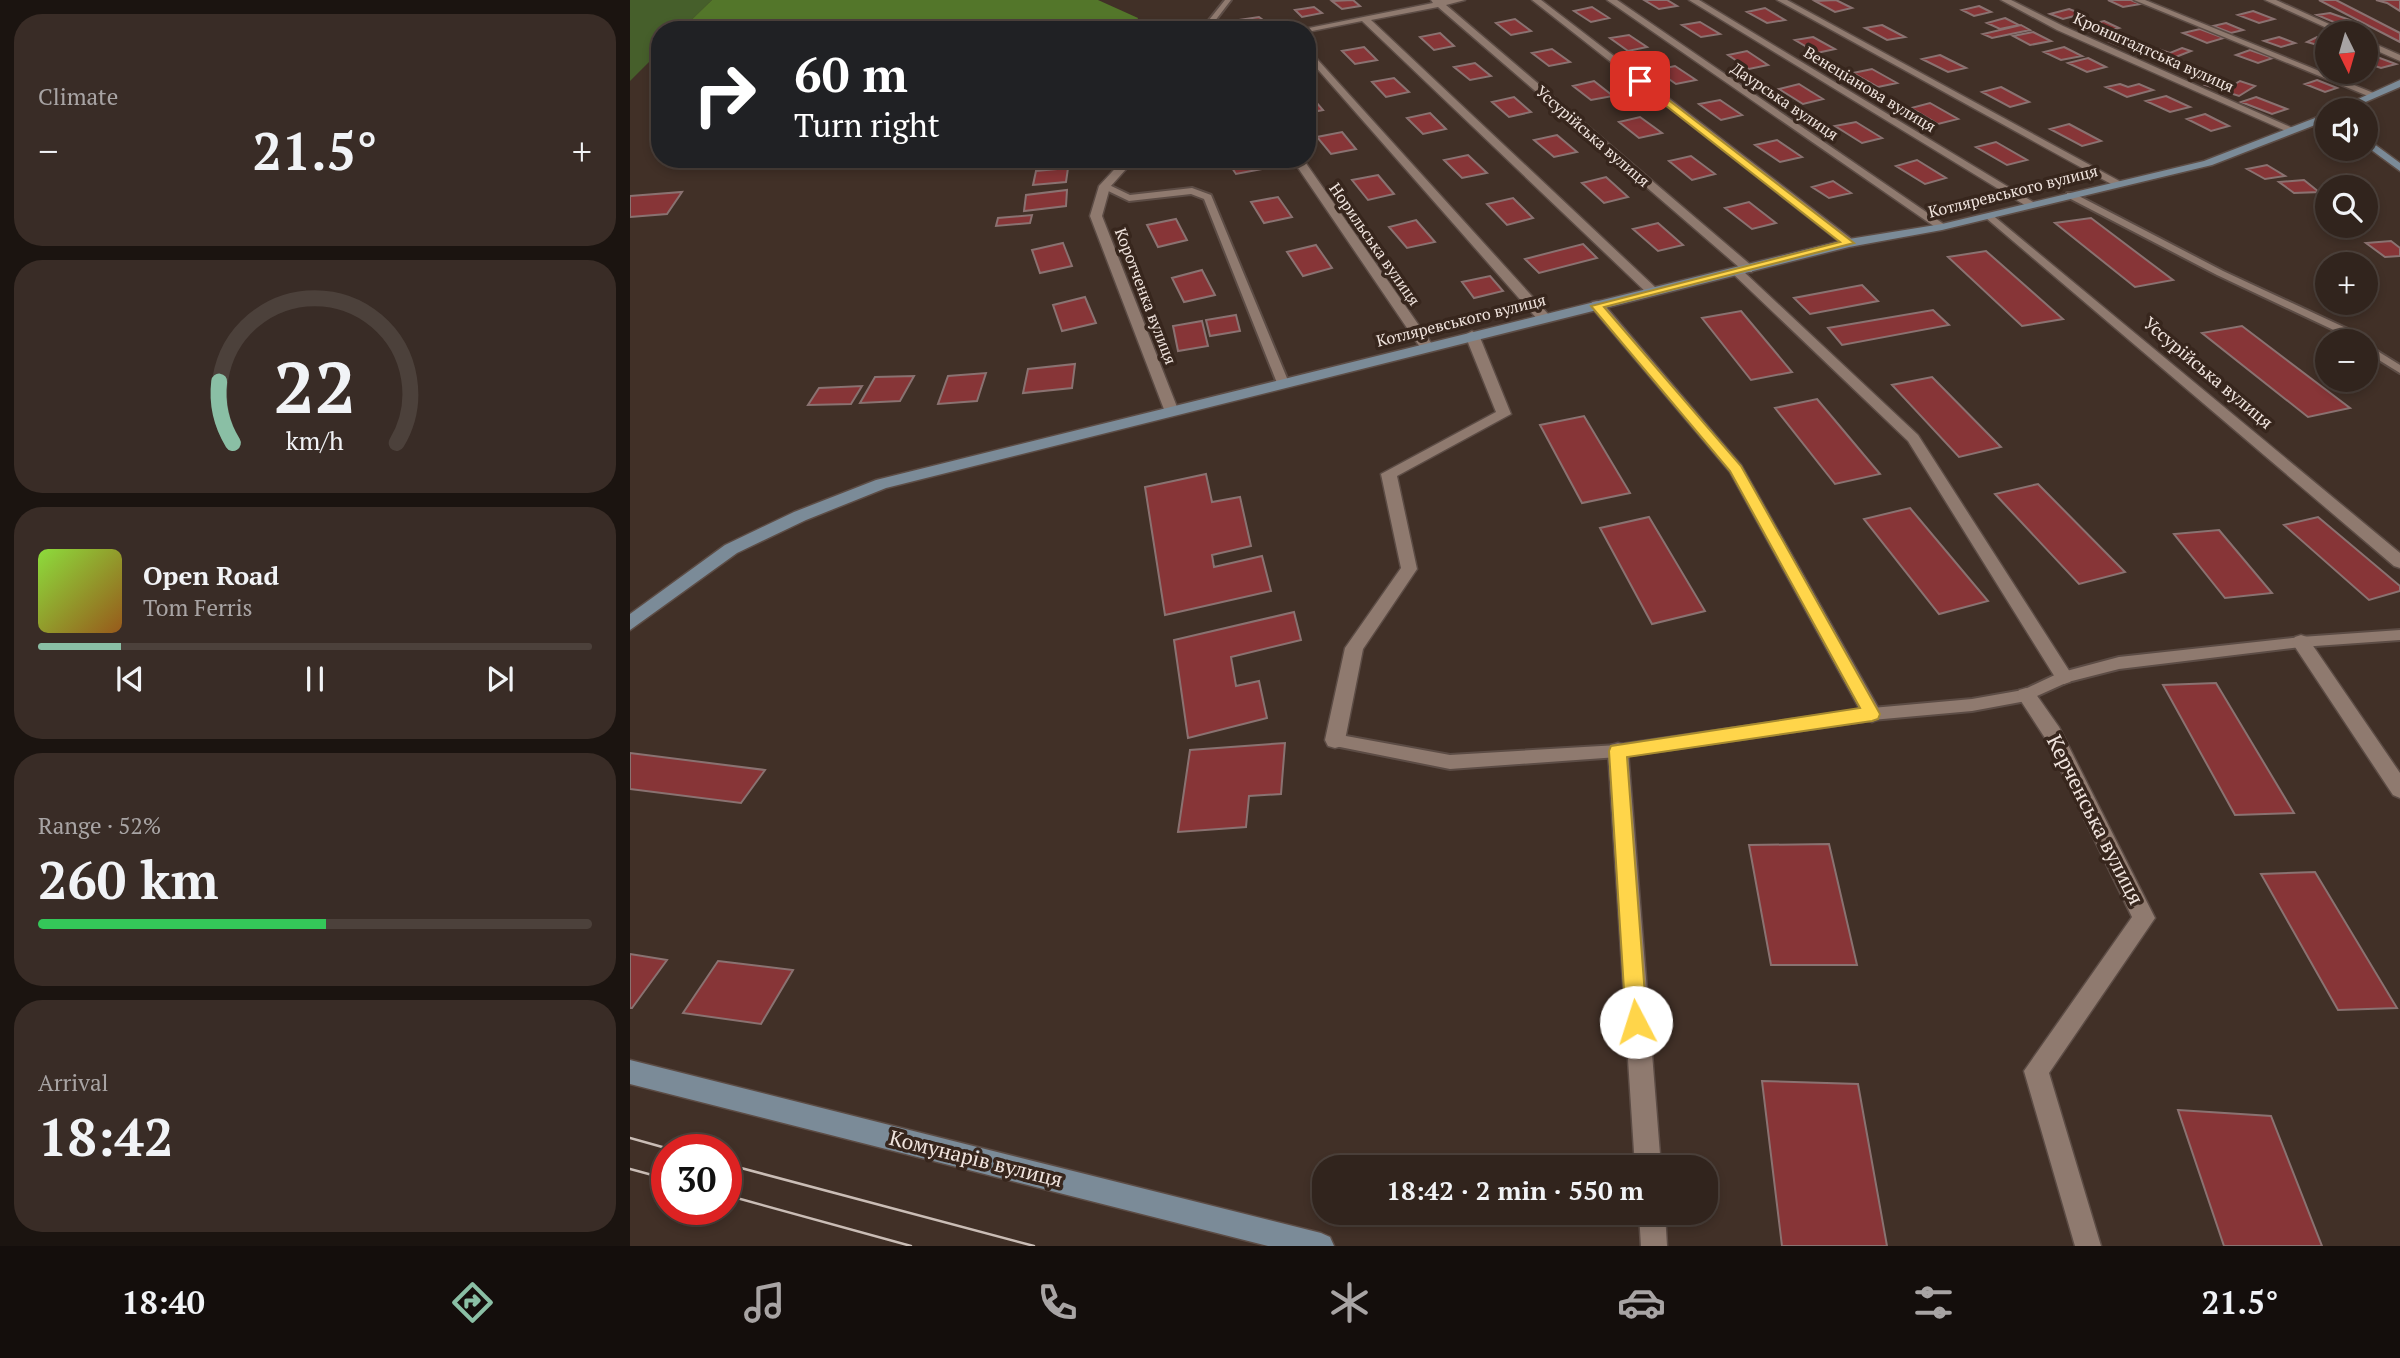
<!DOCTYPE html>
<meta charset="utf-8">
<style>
body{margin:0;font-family:"PT Serif",serif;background:#392c26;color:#f1f3f6;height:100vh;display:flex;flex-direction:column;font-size:26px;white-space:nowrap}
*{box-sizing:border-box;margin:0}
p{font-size:23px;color:#a8a4a4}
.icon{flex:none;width:38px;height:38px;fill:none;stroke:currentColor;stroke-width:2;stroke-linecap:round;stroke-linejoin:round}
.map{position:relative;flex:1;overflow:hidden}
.details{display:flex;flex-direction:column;gap:14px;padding:14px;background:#1b1410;width:630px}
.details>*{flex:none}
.banner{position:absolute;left:21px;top:21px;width:665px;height:147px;border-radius:28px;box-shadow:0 4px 10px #0003,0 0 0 2px #4c413b;background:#202124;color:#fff;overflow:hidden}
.needle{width:46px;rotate:175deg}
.buttons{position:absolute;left:1685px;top:21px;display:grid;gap:14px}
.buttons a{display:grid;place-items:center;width:63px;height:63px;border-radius:50%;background:#31241d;box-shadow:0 4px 10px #0003,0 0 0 2px #4c413b;font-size:35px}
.speed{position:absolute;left:21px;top:1134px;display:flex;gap:14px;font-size:35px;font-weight:700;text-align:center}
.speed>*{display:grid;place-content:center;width:91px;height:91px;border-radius:50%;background:#31241d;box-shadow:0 4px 10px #0003,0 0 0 2px #4c413b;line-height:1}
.speed .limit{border:10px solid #d22;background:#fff;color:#111}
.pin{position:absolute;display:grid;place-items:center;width:60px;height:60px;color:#fff;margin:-30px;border-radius:14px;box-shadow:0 4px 10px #0006}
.me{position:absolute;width:77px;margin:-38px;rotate:355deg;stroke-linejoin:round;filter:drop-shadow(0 0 5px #0008)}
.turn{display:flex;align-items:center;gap:24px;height:147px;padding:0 28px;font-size:32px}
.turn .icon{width:91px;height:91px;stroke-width:2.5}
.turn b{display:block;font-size:49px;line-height:60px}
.big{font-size:52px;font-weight:700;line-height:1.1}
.details .widget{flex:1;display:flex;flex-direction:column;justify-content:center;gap:10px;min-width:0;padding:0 24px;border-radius:28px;background:#392c26}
.details .dial{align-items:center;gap:0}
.dial svg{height:182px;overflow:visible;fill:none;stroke:#4c413b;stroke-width:7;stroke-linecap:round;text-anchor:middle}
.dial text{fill:#f1f3f6;stroke:none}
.song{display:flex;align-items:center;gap:21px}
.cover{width:84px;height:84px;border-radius:10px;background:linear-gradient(135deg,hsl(90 70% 55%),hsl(30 70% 35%))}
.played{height:7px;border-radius:4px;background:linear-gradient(90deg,#8abfa5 15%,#4c413b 15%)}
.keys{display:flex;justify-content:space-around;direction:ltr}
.heat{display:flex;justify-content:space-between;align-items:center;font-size:38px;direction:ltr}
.charge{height:10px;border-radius:5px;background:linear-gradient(90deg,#34c759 52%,#4c413b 0)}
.trip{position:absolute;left:682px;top:1155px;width:406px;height:70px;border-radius:28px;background:#31241d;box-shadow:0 4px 10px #0003,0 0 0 2px #4c413b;font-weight:700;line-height:70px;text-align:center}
.tabs{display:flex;height:112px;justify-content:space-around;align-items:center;background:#140e0c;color:#a8a4a4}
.tabs .icon{width:49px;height:49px}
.tabs .selected{color:#8abfa5}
.tabs b{font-size:32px;color:#f1f3f6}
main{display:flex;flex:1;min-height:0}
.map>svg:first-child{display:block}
.green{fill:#465f2b}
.forest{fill:#53762a}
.building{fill:#873537;stroke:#8a7271;stroke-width:2}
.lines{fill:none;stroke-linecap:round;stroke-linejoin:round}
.lane-casing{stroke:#5c4c45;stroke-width:4}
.street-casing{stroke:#5c4c45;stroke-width:3}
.secondary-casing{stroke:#5c4c45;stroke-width:3}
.lane{fill:#8f7a6f;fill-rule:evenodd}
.street{fill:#8f7a6f;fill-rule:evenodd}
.secondary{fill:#7b8b98;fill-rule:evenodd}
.tram{stroke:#cabdb6;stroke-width:2.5}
.route{fill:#ffd54a;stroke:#a68a30;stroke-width:2}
.labels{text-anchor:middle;stroke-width:7;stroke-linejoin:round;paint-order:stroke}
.far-street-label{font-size:16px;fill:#f0e4de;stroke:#37261d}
.street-label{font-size:18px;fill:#f0e4de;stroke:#37261d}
.near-street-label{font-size:21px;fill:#f0e4de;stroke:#37261d}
</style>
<main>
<section class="details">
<div class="widget"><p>Climate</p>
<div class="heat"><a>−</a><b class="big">21.5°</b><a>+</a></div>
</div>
<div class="widget dial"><svg viewBox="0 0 100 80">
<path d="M14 69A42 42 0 1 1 86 69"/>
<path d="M14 69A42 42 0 0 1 8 42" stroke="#8abfa5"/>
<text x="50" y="56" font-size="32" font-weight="700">22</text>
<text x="50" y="72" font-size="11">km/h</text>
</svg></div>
<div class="widget">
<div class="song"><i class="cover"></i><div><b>Open Road</b><p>Tom Ferris</p></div></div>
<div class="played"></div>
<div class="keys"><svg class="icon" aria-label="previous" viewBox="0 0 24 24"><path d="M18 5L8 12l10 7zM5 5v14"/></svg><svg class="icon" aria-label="pause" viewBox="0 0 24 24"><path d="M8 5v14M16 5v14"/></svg><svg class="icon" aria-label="next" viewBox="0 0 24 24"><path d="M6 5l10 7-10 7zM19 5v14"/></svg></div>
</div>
<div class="widget"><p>Range · 52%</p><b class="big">260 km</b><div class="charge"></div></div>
<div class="widget"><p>Arrival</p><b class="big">18:42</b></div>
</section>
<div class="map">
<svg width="1770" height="1246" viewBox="0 0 1770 1246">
<rect width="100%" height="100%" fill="#413027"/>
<path class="green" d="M0 0H82L51 30H30V51L0 81Z"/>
<path class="forest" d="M82 0H468L508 18 504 29 499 30 52 29Z"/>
<path class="building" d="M723 0 730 6 712 9 702 1Z
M1014 0H1037L1047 6 1029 9Z
M1206 0 1222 8 1205 12 1185 1Z
M1478 0H1501L1510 4 1493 7Z
M1689 0H1706L1770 33V42Z
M1746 0H1770V11L1757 3Z
M1349 6 1361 12 1344 16 1332 10Z
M684 7 692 13 672 17 665 10Z
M962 7 979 18 961 22 944 11Z
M1135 8 1155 20 1137 23 1117 12Z
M1439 9 1452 14 1433 19 1420 14Z
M1623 11 1644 19 1629 23 1608 15Z
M1700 13 1720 20 1706 23 1687 15Z
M629 17 637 23 616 27 609 20Z
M1375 18 1389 25 1370 29 1357 23Z
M885 19 901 31 881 35 866 23Z
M1474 21 1489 28 1465 34 1449 27Z
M1070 22 1090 34 1071 37 1052 25Z
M1596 23 1613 30 1601 33 1583 26Z
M1252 25 1275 37 1257 40 1235 28Z
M1391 25 1400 30 1362 38 1353 34Z
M1570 29 1594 38 1577 43 1553 33Z
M1403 32 1421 41 1400 45 1383 36Z
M810 33 824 46 804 50 790 37Z
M999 35 1017 47 998 51 980 38Z
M1183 37 1205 49 1187 53 1165 40Z
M1649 37 1665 43 1651 47 1634 41Z
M1687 37 1698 41V48L1677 42Z
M1494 39 1508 45 1495 48 1480 42Z
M734 47 747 60 725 64 712 51Z
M1434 47 1452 56 1431 60 1414 52Z
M1552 48 1561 51 1533 62 1512 55 1528 49 1540 53Z
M922 49 940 62 919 66 902 53Z
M1620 50 1643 58 1628 63 1606 55Z
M1117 51 1138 65 1119 69 1098 55Z
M1739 54 1766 64 1751 68 1736 63V55Z
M1310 55 1336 68 1318 72 1292 59Z
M1458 58 1476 67 1457 72 1438 63Z
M845 63 861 76 840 80 824 67Z
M1045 66 1066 80 1046 84 1026 70Z
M1565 66 1584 75 1567 79 1548 70Z
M1242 69 1267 83 1248 87 1223 73Z
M1703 72H1723L1733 75 1723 79Z
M764 78 779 92 756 97 742 82Z
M1586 78 1605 84 1610 81 1625 86 1609 96 1575 85Z
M1687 80 1707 88 1695 92 1675 84Z
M964 81 983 96 961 100 943 86Z
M1169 84 1193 99 1173 104 1149 89Z
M1490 84 1498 87 1509 84 1523 90 1497 97 1476 87Z
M1371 87 1399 102 1380 107 1352 92Z
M677 95H680L693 110 677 113Z
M1536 96 1560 107 1540 112 1516 101Z
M884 97 901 112 879 117 862 102Z
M1626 97 1657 109 1642 114 1611 102Z
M1090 100 1112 115 1091 120 1069 104Z
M1300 103 1328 119 1308 124 1281 108Z
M800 113 816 129 793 134 777 118Z
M1575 114 1599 126 1581 131 1557 119Z
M1010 117 1032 133 1009 138 989 122Z
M1226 122 1252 138 1232 143 1205 126Z
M1439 124 1471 141 1452 146 1420 129Z
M712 132 726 149 701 154 687 137Z
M927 135 947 152 924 157 904 140Z
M1147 140 1172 157 1150 162 1125 145Z
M1366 142 1397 160 1377 165 1346 147Z
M838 155 857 173 832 178 814 160Z
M1061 156 1085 174 1062 180 1039 161Z
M596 159H626L632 169 606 174Z
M1287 160 1316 178 1295 184 1266 166Z
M1637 165 1655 176 1635 179 1617 169Z
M438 168 436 182 403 185 406 171Z
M748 175 764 194 738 200 722 180Z
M976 177 998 197 974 203 952 183Z
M1674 180 1689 192 1664 193 1649 182Z
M1203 181 1221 193 1199 198 1182 187Z
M437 190 436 206 394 211 396 195Z
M52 192 37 214 0 217V196Z
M648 197 662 217 634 223 621 202Z
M883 198 903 218 877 225 857 204Z
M1119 202 1146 223 1122 229 1095 208Z
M402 215 400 223 366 226 368 218Z
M1461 218 1543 280 1505 287 1425 223Z
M546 219 557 240 528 247 517 225Z
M786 220 805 242 777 248 759 227Z
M1028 223 1053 245 1028 251 1003 229Z
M1761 241 1770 248V256L1755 257 1736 243Z
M433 243 442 266 410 273 402 250Z
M953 244 967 258 909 273 895 259Z
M686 245 702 268 673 276 657 252Z
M1356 251 1433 319 1392 326 1318 257Z
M572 270 585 295 554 302 542 278Z
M860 276 873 291 844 298 832 282Z
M1232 285 1248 301 1180 314 1164 298Z
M455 297 466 323 432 331 423 305Z
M1303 310 1319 325 1212 345 1198 328Z
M1111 311 1162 372 1121 380 1072 318Z
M606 315 610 331 580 336 576 320Z
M572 321 578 346 548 351 543 326Z
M1612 326 1720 408 1678 417 1572 333Z
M445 364 442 388 393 393 398 369Z
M356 373 347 401 308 404 318 376Z
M284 376 270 401 230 403 245 377Z
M1302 377 1371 447 1329 457 1262 385Z
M232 386 221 404 178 405 189 388Z
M1187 399 1250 474 1205 484 1145 408Z
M954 416 1000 493 952 503 910 425Z
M576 474 582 502 610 497 621 546 582 555 584 567 632 556 641 591 535 615 515 487Z
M1408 484 1495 572 1449 584 1365 494Z
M1280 508 1358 601 1309 614 1234 519Z
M1019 517 1075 611 1022 624 970 528Z
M1688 517 1770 586V591L1739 600 1654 525Z
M1589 530 1642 593 1595 598 1544 534Z
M664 612 671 640 601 657 606 686 629 681 637 718 558 738 544 640Z
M1586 683 1664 813 1605 815 1533 685Z
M655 743 651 794 619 796 616 827 548 832 560 750Z
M0 753 135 770 111 803 0 789Z
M1199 844 1227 965H1141L1119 845Z
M1685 872 1767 1008 1708 1010 1631 874Z
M0 954 37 960 2 1008H0Z
M88 961 163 970 131 1024 53 1013Z
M1132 1081 1228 1084 1257 1246H1152Z
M1548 1110 1641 1116 1692 1246H1594Z"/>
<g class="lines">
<defs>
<path id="lane" d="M595 0H601L578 30H571Z
M475 183 500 195 562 188 581 195 659 383 657 385 653 386 647 383 574 199 561 194 499 201 472 188 471 186Z
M1437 193H1443L1593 271 1718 329 1733 341H1721L1710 333 1587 275 1437 197Z
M1736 344 1770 365V373L1736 352Z
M1770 630V640L1671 647 1489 669 1438 682 1396 701 1342 711 1242 720 988 757 820 769 700 745 697 740 700 735 705 734 820 755 988 745 1242 708 1342 699 1393 690 1429 673 1489 657 1671 637Z"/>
<path id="street" d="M801 0H835L816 5 1122 266V272H1114L1288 435 1440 672 1443 677 1440 682 1434 684 1428 682 1278 441 1100 271 1110 268 808 7 741 20 1026 288V294H1018L732 21 677 32 669 30 803 3Z
M902 0H911L1223 240V246H1215Z
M977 0H987L1318 227 1308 229Z
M1059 0H1069L1408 205 1398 207Z
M1147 0H1157L1493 183 1483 185Z
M1371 0H1381L1433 26 1667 130 1658 132 1427 30Z
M1504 0H1515L1746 94 1738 96Z
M1635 0H1646L1719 33H1708Z
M1736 40 1770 55V61L1736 46Z
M677 48 919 315V321H909L677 57Z
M494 159H505L480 187 472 216 549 412 542 416 535 412 460 216 469 186Z
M662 159H673L804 347 802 350H792Z
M1360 213 1770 553V568L1764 566 1356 218 1354 216Z
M967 301 972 302 1111 465 1249 709 1251 714 1249 719 1242 722 1235 719 1100 472 962 308V302Z
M842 331 849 335 881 414 767 476 787 569 733 649 715 740 712 746 705 748 698 746 695 740 715 648 771 568 751 474 866 412 835 335Z
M1671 635 1677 637 1770 773V798L1763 795 1665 647 1662 642 1665 637Z
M1396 688 1403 690 1429 727 1525 918 1419 1073 1471 1246H1445L1394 1071 1502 917 1415 738 1387 695 1389 690Z
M988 743 995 745 998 751 1031 1167H1005L978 751 981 745Z
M1009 1213H1035L1037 1246H1011Z"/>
<path id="secondary" d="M1770 80V87L1717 110H1704Z
M1698 113V120L1582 165 1312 230 1219 247 256 488 176 520 107 553 0 630V614L95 545 164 512 246 480 1219 239 1312 224 1574 161Z
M1736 138 1770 163V171L1736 146Z
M0 1060 691 1233 700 1237 704 1246H638L0 1084Z"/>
</defs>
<use href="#lane" class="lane-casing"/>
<use href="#street" class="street-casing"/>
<use href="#secondary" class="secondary-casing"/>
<use href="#lane" class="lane"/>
<use href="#street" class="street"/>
<use href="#secondary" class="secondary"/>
<path class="tram" d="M0 1138 43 1150
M96 1164 404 1246
M0 1169 37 1179
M96 1195 281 1246"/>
</g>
<path class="route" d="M1010 78 1224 243 974 307 1111 466 1250 714 1248 719 1242 721 997 757 1017 1022 1014 1030 1006 1033 999 1030 996 1022 979 751 981 746 1230 708 1100 471 961 306 1210 242 1007 83Z"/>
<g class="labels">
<g class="far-street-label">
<text transform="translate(1524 52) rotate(24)" y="6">Кронштадтська вулиця</text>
<text transform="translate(1240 89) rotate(31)" y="6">Венеціанова вулиця</text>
<text transform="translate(1155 101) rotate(34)" y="6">Даурська вулиця</text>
<text transform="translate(963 136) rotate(41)" y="6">Уссурійська вулиця</text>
<text transform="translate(1383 191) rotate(-14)" y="6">Котляревського вулиця</text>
<text transform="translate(745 244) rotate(55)" y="6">Норильська вулиця</text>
<text transform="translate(516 296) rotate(69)" y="6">Коротченка вулиця</text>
<text transform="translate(831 320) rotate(-14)" y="6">Котляревського вулиця</text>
</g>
<g class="street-label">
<text transform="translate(1578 373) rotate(40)" y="6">Уссурійська вулиця</text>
</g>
<g class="near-street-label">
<text transform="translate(1465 820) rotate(63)" y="7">Керченська вулиця</text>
<text transform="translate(346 1159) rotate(14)" y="7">Комунарів вулиця</text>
</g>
</g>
</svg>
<div class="buttons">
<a><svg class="needle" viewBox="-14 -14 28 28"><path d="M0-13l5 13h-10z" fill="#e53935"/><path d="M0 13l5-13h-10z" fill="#a8a4a4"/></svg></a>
<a><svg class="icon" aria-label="sound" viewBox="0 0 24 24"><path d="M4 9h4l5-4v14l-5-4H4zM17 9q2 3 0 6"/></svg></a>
<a><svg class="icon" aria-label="search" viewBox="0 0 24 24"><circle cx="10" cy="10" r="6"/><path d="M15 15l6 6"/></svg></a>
<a>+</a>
<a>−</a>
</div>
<div class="speed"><div class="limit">30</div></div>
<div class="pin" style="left:1010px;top:81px;background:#d93025"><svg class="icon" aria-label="arrive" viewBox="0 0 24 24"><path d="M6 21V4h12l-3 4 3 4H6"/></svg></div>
<svg class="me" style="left:1006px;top:1022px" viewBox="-20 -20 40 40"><circle r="19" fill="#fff"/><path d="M0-13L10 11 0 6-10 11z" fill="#ffd54a"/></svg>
<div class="trip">18:42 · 2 min · 550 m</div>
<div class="banner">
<div class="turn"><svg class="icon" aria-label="right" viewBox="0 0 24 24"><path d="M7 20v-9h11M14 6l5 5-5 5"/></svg><div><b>60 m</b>Turn right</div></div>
</div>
</div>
</main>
<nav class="tabs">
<b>18:40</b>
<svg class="icon selected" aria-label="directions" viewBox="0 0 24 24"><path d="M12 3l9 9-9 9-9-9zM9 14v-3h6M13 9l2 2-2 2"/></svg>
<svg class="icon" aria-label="music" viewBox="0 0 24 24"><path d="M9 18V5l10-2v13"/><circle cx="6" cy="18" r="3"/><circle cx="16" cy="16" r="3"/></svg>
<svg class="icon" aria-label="phone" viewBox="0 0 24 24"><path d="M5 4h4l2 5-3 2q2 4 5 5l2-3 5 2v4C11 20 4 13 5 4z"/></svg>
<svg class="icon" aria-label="climate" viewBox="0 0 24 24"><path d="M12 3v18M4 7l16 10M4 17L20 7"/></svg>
<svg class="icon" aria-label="car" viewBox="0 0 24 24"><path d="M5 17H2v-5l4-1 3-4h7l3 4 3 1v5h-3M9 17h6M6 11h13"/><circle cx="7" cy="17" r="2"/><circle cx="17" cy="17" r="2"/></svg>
<svg class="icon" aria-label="filters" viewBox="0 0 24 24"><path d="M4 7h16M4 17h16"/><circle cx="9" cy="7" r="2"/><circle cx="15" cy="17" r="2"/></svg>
<b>21.5°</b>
</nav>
